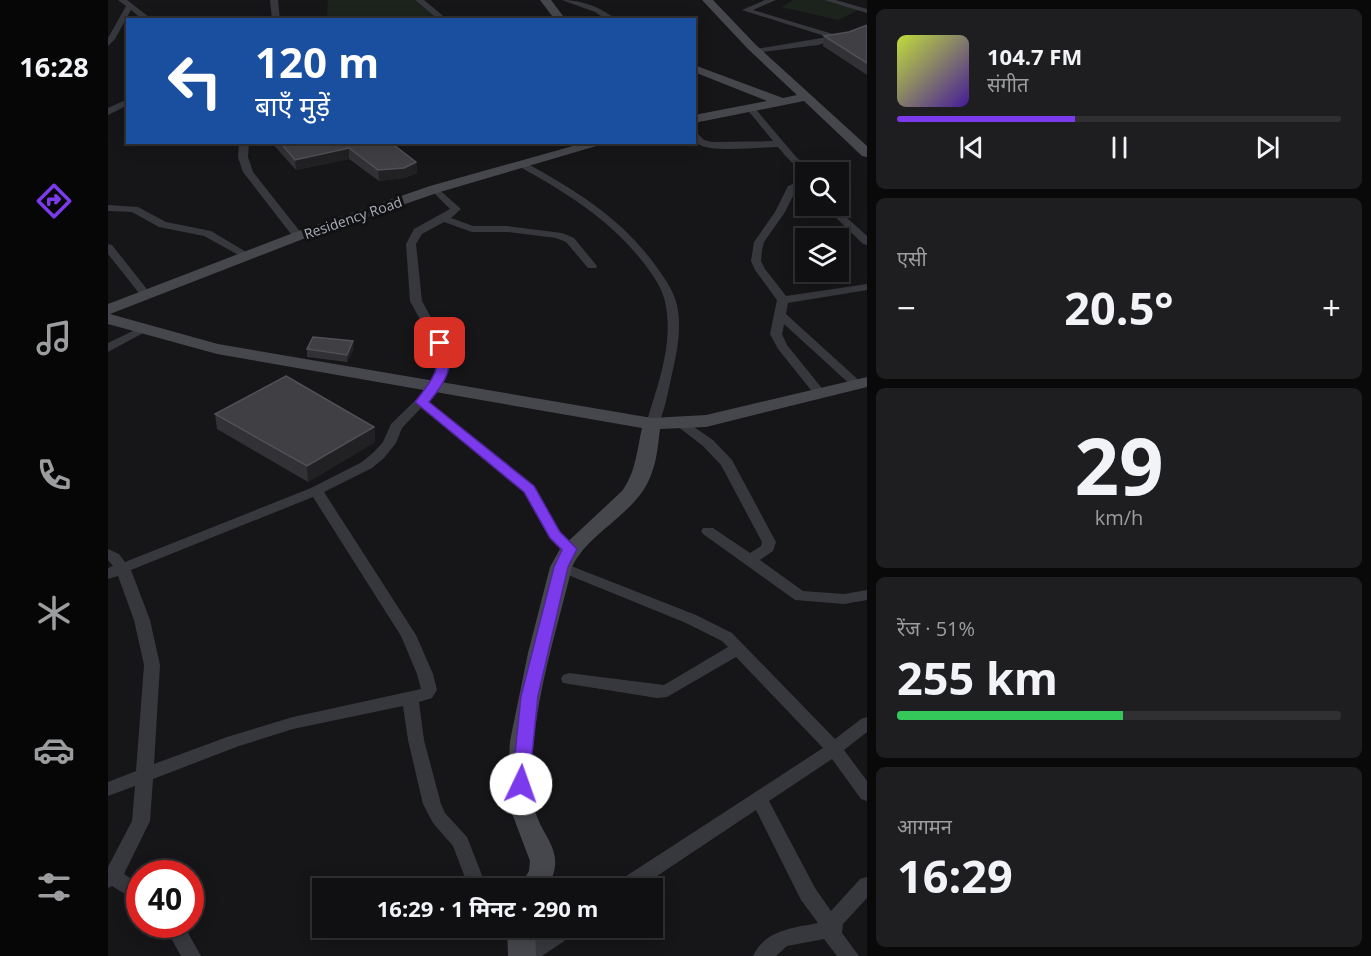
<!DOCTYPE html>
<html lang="hi">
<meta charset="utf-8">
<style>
body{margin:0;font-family:"Open Sans","Noto Sans Devanagari",sans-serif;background:#1e1e20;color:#f1f3f6;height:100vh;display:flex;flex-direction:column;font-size:22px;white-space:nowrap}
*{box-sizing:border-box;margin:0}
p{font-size:20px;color:#9c9d9f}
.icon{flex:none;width:33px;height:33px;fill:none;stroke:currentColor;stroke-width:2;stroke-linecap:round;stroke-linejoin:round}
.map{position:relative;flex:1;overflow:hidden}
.side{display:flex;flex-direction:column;gap:9px;padding:9px;background:#09090a;width:504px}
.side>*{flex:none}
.guide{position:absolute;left:18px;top:18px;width:570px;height:126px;border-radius:0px;box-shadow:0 3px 15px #0003,0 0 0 2px #303032;background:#1a4fa0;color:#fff;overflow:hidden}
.fabs{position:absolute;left:687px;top:162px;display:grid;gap:12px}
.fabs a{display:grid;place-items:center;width:54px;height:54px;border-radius:0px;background:#101012;box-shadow:0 3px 15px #0003,0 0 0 2px #303032;font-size:30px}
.speed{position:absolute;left:18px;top:860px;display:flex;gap:12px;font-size:30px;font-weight:700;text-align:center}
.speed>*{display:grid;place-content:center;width:78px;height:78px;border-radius:50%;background:#101012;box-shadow:0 3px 15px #0003,0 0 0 2px #303032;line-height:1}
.speed .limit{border:9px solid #d22;background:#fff;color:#111}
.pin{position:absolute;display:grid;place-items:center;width:51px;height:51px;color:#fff;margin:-26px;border-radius:12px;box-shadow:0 3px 9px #0006}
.me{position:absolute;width:66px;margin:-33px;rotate:3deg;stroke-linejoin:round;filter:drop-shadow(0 0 4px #0008)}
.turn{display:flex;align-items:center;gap:21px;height:126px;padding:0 30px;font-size:27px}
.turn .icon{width:78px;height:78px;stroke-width:2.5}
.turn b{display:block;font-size:42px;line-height:51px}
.big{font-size:45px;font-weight:700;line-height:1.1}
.side .tile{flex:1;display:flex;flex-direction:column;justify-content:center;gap:9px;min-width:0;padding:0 21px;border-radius:9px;background:#1e1e20}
.side .dial{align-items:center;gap:0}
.dial b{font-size:78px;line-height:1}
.song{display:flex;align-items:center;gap:18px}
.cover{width:72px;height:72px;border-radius:9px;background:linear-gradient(135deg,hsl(70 70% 55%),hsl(260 70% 35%))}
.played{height:6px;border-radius:3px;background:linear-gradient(90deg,#7c3aed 40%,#303032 40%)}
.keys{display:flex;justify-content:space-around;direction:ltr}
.heat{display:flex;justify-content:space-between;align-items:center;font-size:33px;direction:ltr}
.charge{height:9px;border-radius:4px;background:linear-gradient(90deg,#34c759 51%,#303032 0)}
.trip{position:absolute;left:204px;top:878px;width:351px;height:60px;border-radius:0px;background:#101012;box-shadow:0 3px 15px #0003,0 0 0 2px #303032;font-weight:700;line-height:60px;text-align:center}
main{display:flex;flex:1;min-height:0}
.tabs{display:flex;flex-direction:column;width:108px;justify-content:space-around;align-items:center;background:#060607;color:#9c9d9f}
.tabs .icon{width:42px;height:42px}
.tabs .active{color:#7c3aed}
.tabs b{font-size:27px;color:#f1f3f6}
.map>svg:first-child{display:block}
.green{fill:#1c231d}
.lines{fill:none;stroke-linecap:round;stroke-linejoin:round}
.street{fill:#37383d;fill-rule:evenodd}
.secondary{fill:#45474d;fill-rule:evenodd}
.wall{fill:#323236}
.shaded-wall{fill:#212124}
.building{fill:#3f3f44;stroke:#4f5156;stroke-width:1.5}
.route{fill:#7c3aed;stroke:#51269a;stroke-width:1.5}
.labels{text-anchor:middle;stroke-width:6;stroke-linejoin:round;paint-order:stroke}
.far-street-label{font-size:14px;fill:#a8adb8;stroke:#111113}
</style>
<main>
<nav class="tabs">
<b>16:28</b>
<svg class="icon active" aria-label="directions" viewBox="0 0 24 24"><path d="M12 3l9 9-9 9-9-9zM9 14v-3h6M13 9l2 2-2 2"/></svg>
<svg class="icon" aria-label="music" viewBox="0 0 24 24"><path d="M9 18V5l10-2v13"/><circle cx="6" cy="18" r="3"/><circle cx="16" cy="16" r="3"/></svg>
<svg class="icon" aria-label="phone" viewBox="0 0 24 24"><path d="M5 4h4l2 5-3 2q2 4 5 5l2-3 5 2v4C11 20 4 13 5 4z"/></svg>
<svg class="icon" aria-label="climate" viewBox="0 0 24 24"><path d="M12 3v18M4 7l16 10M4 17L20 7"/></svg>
<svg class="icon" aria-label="car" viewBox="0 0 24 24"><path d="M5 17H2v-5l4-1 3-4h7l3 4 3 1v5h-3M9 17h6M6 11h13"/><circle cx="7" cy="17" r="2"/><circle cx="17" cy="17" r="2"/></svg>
<svg class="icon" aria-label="filters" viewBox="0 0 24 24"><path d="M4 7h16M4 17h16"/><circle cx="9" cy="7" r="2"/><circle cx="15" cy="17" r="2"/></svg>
</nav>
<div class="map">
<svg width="759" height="956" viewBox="0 0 759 956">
<rect width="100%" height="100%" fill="#161618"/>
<path class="green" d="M220 0H306L332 19 223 20 219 15Z
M685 0H723L754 8 730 20 673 7Z"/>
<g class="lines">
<path class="street" d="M10 0H19L45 20H35L23 10 7 39 0 46V38L18 6Z
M162 0H170L172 20H164Z
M307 0H316L340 20H331Z
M454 0C474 0 493 7 509 20H499L487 12Z
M657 0H668L645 10 728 35 759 26V31L710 45 645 53 644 51 648 49 720 37 634 10Z
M716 0H728L759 9V13Z
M20 99V105L0 115V108Z
M642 105 645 106 689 158 707 172C690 172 681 160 670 147 653 147 602 153 590 144 585 140 586 135 586 130L596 140 604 142 665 141 638 108Z
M131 142H141L140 157 145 172 194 234V238H186L135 172 130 157Z
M412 163H418C469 191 516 220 550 269 558 280 566 292 569 305 574 328 569 352 564 374 560 391 557 412 549 427L544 428 538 424C549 387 565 346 558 307 556 290 545 275 535 262 501 219 459 193 412 167Z
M698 179V185L689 188 677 212 656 242 654 250 653 261 657 269 678 296 759 284V290L680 303 678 314 756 385 754 388H746L676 324 674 334 679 345 717 392 711 396 707 395 670 349 662 334 669 300 647 270 643 261 646 242 667 212 680 186Z
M327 186 353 209 343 218 365 226H399L454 233 466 238 489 266 488 268H480L458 242 448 238 399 232H364L336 222 314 234 308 244 314 301 342 353 343 365 333 387 320 401 426 486 452 532 469 549 467 552H457L442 538 416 492 313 408 294 428 288 443 276 458 264 468 216 492 308 635 325 674 329 690 324 698 311 702 316 740 333 804 337 813 359 837 379 888H361L345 846 325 823 315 804 300 740 295 706 185 729 131 746 45 779 42 821 16 874 32 885V903L4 886 0 888V867L24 821 27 786 0 796V782L28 771 36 665 26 620 10 576 0 579V568L5 566 0 560V549L11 554 17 562 203 488 254 462 266 452 275 442 283 424 322 386 331 365 330 353 302 301 298 244 306 229 342 209 322 189ZM205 497 293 636 309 674 313 689 185 717 119 737 46 764 52 665 42 620 23 570Z
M0 205 30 207 58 222 103 231 145 256 140 259 136 258 96 236 51 227 24 212 0 211Z
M716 206H726L759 236V245L755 244Z
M0 244 4 245 42 293V297H34L0 254Z
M33 327 39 330 37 332 0 352V343Z
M574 419 605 440 624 460 668 542 665 551 652 560 695 591 736 594 759 590V600L736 604 687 600 595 534 593 531 595 528H605L642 553 653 546 654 542 613 465 595 446 569 426 568 423 569 420Z
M453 562 588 615 624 633 727 739 753 719 759 717V732L736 750 759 781V801L753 799 724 759 661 801 707 888 723 911 752 879 759 877V898L735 924 734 933 751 956H729L716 939 679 946 668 956H645C657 930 685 928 710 923L693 900 648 810 531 888H507L509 882 715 748 628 657 559 697 549 698 455 683 453 679 455 675 461 673 556 685 620 647 614 641 578 623 448 570 446 567 448 564Z
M55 924H75L93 956H73Z
M445 927H471L468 933 434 956H408L411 950Z"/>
<path class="secondary" d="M432 0H443L458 20H447Z
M594 0H605L648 45 759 146V157L754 156 696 101 586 123V115L659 101 586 72V65L675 98 689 95 640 49Z
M479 142H502L332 192 195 239 2 314 110 344 544 418 598 415 759 377V387L598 427 552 429C550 444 549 461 543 475 529 514 481 531 464 567 446 642 419 720 425 798 427 836 463 847 439 888H411L421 871 422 861 399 800 402 741 420 653 442 567 452 549 514 491C528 472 529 450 534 428L109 354 0 324V304L185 233 322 186Z
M399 927H427L428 956H400Z"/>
</g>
<path class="wall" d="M759 25V75L715 46 716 36 741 32Z
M163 142H282L308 162 309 173 296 178 271 181 241 159 188 170Z
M246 348 239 362 199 357V349Z
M107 414 266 427 267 442 200 482 109 429Z"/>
<path class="shaded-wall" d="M241 148V159L188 170 187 160Z
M308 162 309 173 296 178 271 181 270 170Z
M245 341 246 348 239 362V355Z
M266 427 267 442 200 482 199 466Z"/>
<path class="building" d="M759 25V63L716 36 741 32Z
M172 142H282L308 162 296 168 270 170 241 148 187 160Z
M205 337 245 341 239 355 199 349Z
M178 376 266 427 199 466 107 414Z"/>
<path class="route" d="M332 339 336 341C350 363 336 384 321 402L426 486 452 532 469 549 460 567 430 696 421 784 419 789 413 791 406 789 404 784 413 696 446 567 454 550 442 538 416 492 307 402C321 384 337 367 326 343Z"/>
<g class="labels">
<g class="far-street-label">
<text transform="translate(245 218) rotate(-19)" y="5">Residency Road</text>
</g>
</g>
</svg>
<div class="fabs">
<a><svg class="icon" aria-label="search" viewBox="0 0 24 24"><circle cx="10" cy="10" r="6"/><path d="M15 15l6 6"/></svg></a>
<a><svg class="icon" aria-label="layers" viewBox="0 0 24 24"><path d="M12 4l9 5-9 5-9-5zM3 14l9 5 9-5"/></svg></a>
</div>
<div class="speed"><div class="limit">40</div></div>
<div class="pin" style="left:332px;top:343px;background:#d93025"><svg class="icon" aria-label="arrive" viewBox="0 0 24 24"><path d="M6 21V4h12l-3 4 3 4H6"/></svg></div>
<svg class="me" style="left:413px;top:784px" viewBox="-20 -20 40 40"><circle r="19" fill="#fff"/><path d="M0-13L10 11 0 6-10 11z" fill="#7c3aed"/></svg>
<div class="trip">16:29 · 1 मिनट · 290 m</div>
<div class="guide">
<div class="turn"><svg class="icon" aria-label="left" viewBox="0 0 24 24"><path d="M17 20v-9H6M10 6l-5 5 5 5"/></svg><div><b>120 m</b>बाएँ मुड़ें</div></div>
</div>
</div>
<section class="side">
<div class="tile">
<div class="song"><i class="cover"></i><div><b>104.7 FM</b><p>संगीत</p></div></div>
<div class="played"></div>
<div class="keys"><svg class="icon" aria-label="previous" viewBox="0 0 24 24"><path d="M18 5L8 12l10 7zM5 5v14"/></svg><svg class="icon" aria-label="pause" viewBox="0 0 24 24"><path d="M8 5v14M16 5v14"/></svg><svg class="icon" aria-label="next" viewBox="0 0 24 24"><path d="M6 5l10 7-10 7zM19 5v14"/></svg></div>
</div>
<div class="tile"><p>एसी</p>
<div class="heat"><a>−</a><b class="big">20.5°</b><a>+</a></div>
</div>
<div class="tile dial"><b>29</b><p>km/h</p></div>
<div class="tile"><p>रेंज · 51%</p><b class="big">255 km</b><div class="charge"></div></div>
<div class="tile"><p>आगमन</p><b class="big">16:29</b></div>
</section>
</main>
